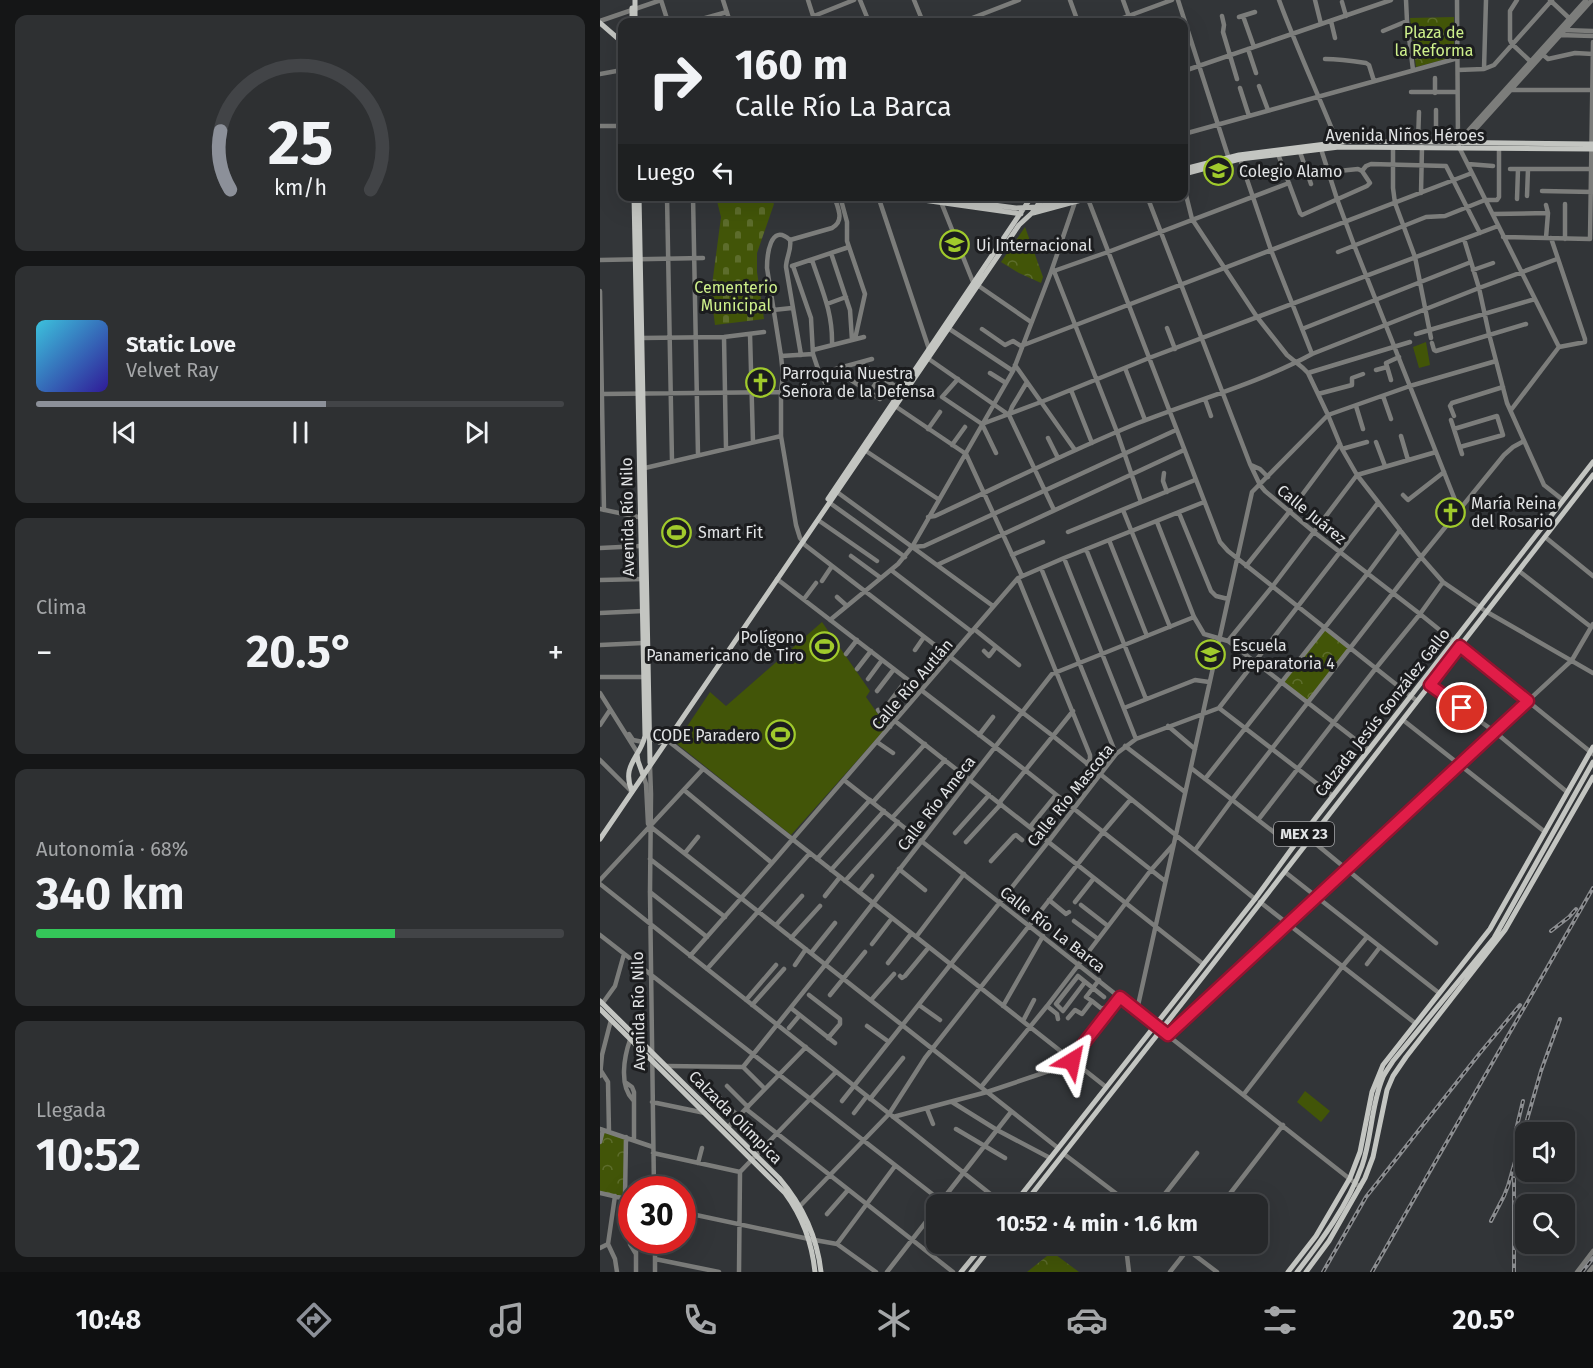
<!DOCTYPE html>
<html lang="es">
<meta charset="utf-8">
<style>
body{margin:0;font-family:"Fira Sans",sans-serif;background:#2e3032;color:#f1f3f6;height:100vh;display:flex;flex-direction:column;font-size:22px;white-space:nowrap}
*{box-sizing:border-box;margin:0}
p{font-size:20px;color:#a4a6a8}
.icon{flex:none;width:33px;height:33px;fill:none;stroke:currentColor;stroke-width:2;stroke-linecap:round;stroke-linejoin:round}
.map{position:relative;flex:1;overflow:hidden}
.panel{display:flex;flex-direction:column;gap:15px;padding:15px;background:#151617;width:600px}
.panel>*{flex:none}
.guide{position:absolute;left:18px;top:18px;width:570px;height:183px;border-radius:12px;box-shadow:0 6px 24px #0002,0 0 0 2px #424447;background:#26282a;color:#f1f3f6;overflow:hidden}
.fabs{position:absolute;left:915px;top:1122px;display:grid;gap:12px}
.fabs a{display:grid;place-items:center;width:60px;height:60px;border-radius:12px;background:#26282a;box-shadow:0 6px 24px #0002,0 0 0 2px #424447;font-size:30px}
.speed{position:absolute;left:18px;top:1176px;display:flex;gap:12px;font-size:30px;font-weight:700;text-align:center}
.speed>*{display:grid;place-content:center;width:78px;height:78px;border-radius:50%;background:#26282a;box-shadow:0 6px 24px #0002,0 0 0 2px #424447;line-height:1}
.speed .limit{border:9px solid #d22;background:#fff;color:#111}
.pin{position:absolute;display:grid;place-items:center;width:51px;height:51px;color:#fff;margin:-26px;border:3px solid #fff;border-radius:50%;box-shadow:0 2px 6px #0007}
.me{position:absolute;width:66px;margin:-33px;rotate:35deg;stroke-linejoin:round;filter:drop-shadow(0 0 4px #0008)}
.turn{display:flex;align-items:center;gap:21px;height:126px;padding:0 18px;font-size:27px}
.turn .icon{width:78px;height:78px;stroke-width:2.5}
.turn b{display:block;font-size:42px;line-height:51px}
.then{display:flex;align-items:center;height:57px;padding:0 18px;background:#0003;gap:12px;font-size:22px}
.big{font-size:45px;font-weight:700;line-height:1.1}
.panel .widget{flex:1;display:flex;flex-direction:column;justify-content:center;gap:9px;min-width:0;padding:0 21px;border-radius:12px;background:#2e3032}
.panel .dial{align-items:center;gap:0}
.dial svg{height:156px;overflow:visible;fill:none;stroke:#424447;stroke-width:7;stroke-linecap:round;text-anchor:middle}
.dial text{fill:#f1f3f6;stroke:none}
.song{display:flex;align-items:center;gap:18px}
.cover{width:72px;height:72px;border-radius:9px;background:linear-gradient(135deg,hsl(190 70% 55%),hsl(250 70% 35%))}
.played{height:6px;border-radius:3px;background:linear-gradient(90deg,#8c9099 55%,#424447 55%)}
.keys{display:flex;justify-content:space-around;direction:ltr}
.heat{display:flex;justify-content:space-between;align-items:center;font-size:33px;direction:ltr}
.charge{height:9px;border-radius:4px;background:linear-gradient(90deg,#34c759 68%,#424447 0)}
.trip{position:absolute;left:326px;top:1194px;width:342px;height:60px;border-radius:12px;background:#26282a;box-shadow:0 6px 24px #0002,0 0 0 2px #424447;font-weight:700;line-height:60px;text-align:center}
.tabs{display:flex;height:96px;justify-content:space-around;align-items:center;background:#0f1011;color:#a4a6a8}
.tabs .icon{width:42px;height:42px}
.tabs .current{color:#8c9099}
.tabs b{font-size:27px;color:#f1f3f6}
main{display:flex;flex:1;min-height:0}
.map>svg:first-child{display:block}
.cemetery{fill:url(#cemetery-stones)}
.park{fill:url(#park-crowns)}
.garden{fill:#425508}
.lines{fill:none;stroke-linecap:round;stroke-linejoin:round}
.minor{stroke:#7c7d7b;stroke-width:4.5}
.major{stroke:#c3c5c1;stroke-width:5}
.rail-casing{stroke:#8c8e91;stroke-width:4}
.rail{stroke:#1b1c1e;stroke-width:1.5;stroke-dasharray:4.5;stroke-linecap:butt}
.route-casing{stroke:#92132f;stroke-width:15}
.route{stroke:#e11d48;stroke-width:10}
.labels{text-anchor:middle;stroke-width:6;stroke-linejoin:round;paint-order:stroke}
.shield{fill:#1b1c1e;stroke:#a6a7a9;stroke-width:1.5}
.shield-label{font-size:15px;font-weight:bold;fill:#e1e3e5}
.park-label{font-size:16px;fill:#cef08b;stroke:#1b1c1e}
.street-label{font-size:16px;fill:#e1e3e5;stroke:#1b1c1e}
.poi-label{font-size:16px;fill:#e1e3e5;stroke:#1b1c1e;text-anchor:start}
</style>
<main>
<section class="panel">
<div class="widget dial"><svg viewBox="0 0 100 80">
<path d="M14 69A42 42 0 1 1 86 69"/>
<path d="M14 69A42 42 0 0 1 9 39" stroke="#8c9099"/>
<text x="50" y="56" font-size="32" font-weight="700">25</text>
<text x="50" y="72" font-size="11">km/h</text>
</svg></div>
<div class="widget">
<div class="song"><i class="cover"></i><div><b>Static Love</b><p>Velvet Ray</p></div></div>
<div class="played"></div>
<div class="keys"><svg class="icon" aria-label="previous" viewBox="0 0 24 24"><path d="M18 5L8 12l10 7zM5 5v14"/></svg><svg class="icon" aria-label="pause" viewBox="0 0 24 24"><path d="M8 5v14M16 5v14"/></svg><svg class="icon" aria-label="next" viewBox="0 0 24 24"><path d="M6 5l10 7-10 7zM19 5v14"/></svg></div>
</div>
<div class="widget"><p>Clima</p>
<div class="heat"><a>−</a><b class="big">20.5°</b><a>+</a></div>
</div>
<div class="widget"><p>Autonomía · 68%</p><b class="big">340 km</b><div class="charge"></div></div>
<div class="widget"><p>Llegada</p><b class="big">10:52</b></div>
</section>
<div class="map">
<svg width="993" height="1272" viewBox="0 0 993 1272">
<defs>
<pattern id="cemetery-stones" width="16" height="16" patternUnits="userSpaceOnUse" patternTransform="scale(1.5)"><rect width="16" height="16" fill="#425508"/><path d="M2 7V4a2 2 0 0 1 4 0v3zM10 15v-3a2 2 0 0 1 4 0v3z" fill="#5d6d2c"/></pattern>
<pattern id="park-crowns" width="20" height="18" patternUnits="userSpaceOnUse" patternTransform="scale(1.5)"><rect width="20" height="18" fill="#425508"/><path d="M2 6a3 3 0 1 1 6 0M12 15a3 3 0 1 1 6 0" fill="none" stroke="#5d6d2c"/></pattern>
</defs>
<rect width="100%" height="100%" fill="#323538"/>
<path class="cemetery" d="M116 197H169L174 204 157 253V272L164 319 115 325 111 293 121 217Z"/>
<path class="park" d="M854 17V57L816 67 810 18Z
M425 227 443 277 441 283 419 273 401 262Z
M724 629 749 649 708 702 682 682Z
M3 1130 26 1137 25 1198 0 1193V1142Z
M452 1252 479 1272H427Z"/>
<path class="garden" d="M826 342 830 365 819 368 813 347Z
M222 622 270 691 266 697 287 727 191 835 76 743 110 692 126 706Z
M705 1091 730 1111 721 1122 697 1102Z"/>
<g class="lines">
<path class="minor" d="M61 0 68 22
M123 0 130 22
M208 0 215 22
M260 0 269 22
M314 0 323 22
M470 0 478 22
M523 0 531 22
M578 0 629 159
M679 0C697 49 719 96 738 144
M715 0 721 24
M806 0 807 21 813 70
M857 0 858 142 859 147 959 347
M917 0 910 11V40L912 44 930 61
M950 0 969 18
M742 2 746 16
M622 16 624 25 623 32 637 79
M643 16 654 47
M639 17 655 12
M0 21 61 0
M731 21 735 38
M91 22 127 12
M199 22 254 0
M362 22 419 0
M512 22 572 0
M963 30 993 31
M783 31 807 21
M959 35 993 36
M648 49 656 73
M941 53 948 59 975 53 993 54
M725 59C739 59 753 61 766 63L769 65 774 81
M884 69 886 0
M858 70 884 69 894 65 952 0
M584 71 791 0
M0 74 22 70
M835 78V93
M659 86 668 110
M640 88 649 116
M911 90H993
M811 92H857
M0 126H22
M584 134 858 58
M818 142 819 112
M836 142V110
M858 142 986 0
M863 143 992 0
M793 147V188L795 203 815 257 831 338
M721 149 737 199 754 245 859 510
M700 152 711 184
M678 154 700 213 702 215 767 186 770 183 762 171 758 169 729 172
M640 159 671 250 712 354
M868 164 893 166
M910 169H993
M762 171 766 166 771 164 846 166 880 233
M584 187 592 219 657 317 687 355 703 368 708 373 728 415 742 449 757 475 821 557 843 582 887 612 993 673
M942 191 993 192
M821 193 822 147
M67 196 72 461
M93 196 98 455
M234 196C238 208 245 221 232 228L190 240C170 222 167 256 167 268L181 356 183 375 181 392V436L196 525 200 538 205 545 453 736 655 899
M240 196 247 222V241L265 294 255 339
M278 196 330 352
M390 196 393 205
M547 196 650 464 660 485 665 491 714 532 820 614 993 754
M927 196 928 169
M488 199 620 542 628 551 817 701
M917 199 918 169
M341 202 373 282 431 322
M946 205 948 213 946 238
M893 214 948 213
M903 237 990 239
M864 239 879 288 889 334 907 403 944 485 963 500
M965 239V204
M990 239 993 42
M190 240C192 249 186 258 186 267L201 355
M738 252 826 217 845 216 885 200H897L899 197V148
M231 253 250 310 252 340
M0 260 103 258
M212 260C222 290 233 313 232 345
M192 266 249 247
M193 266 211 318 213 354 219 372 230 391
M873 270 893 263
M454 271 517 432 541 502
M451 272 508 252 689 183
M0 291 4 510
M227 304 246 297
M173 310 192 308
M348 328 413 371
M567 328 575 349
M382 329 405 345 413 341 421 346
M702 329 871 262
M150 334 153 442
M816 334 935 299
M124 337 126 448
M41 338 124 337 164 332
M832 343 834 350 836 351 926 324
M421 346 872 173
M213 350 264 337
M181 356 213 354
M326 357 409 415 454 510
M260 363 301 390
M415 365 475 450
M246 366 251 380 280 399
M525 368 545 420
M776 370 787 367
M232 373V370L272 359
M390 373 406 383
M708 373 810 342
M183 375H210L219 372
M358 379 342 397 382 424
M791 380 786 363 799 357
M471 390 492 443
M270 392 280 377
M1 394 181 392
M718 394 752 385V378L763 374
M783 396 791 419
M605 399 611 416
M295 406 366 454 422 576
M756 406 763 429
M911 410 959 347 985 342V339L951 238
M409 415 412 407 427 382
M854 416 850 406 852 403 903 387
M851 420 862 454
M382 424 441 402 549 358 898 226
M382 424 396 453
M328 429 340 412
M854 429 897 416 903 435 860 447
M801 436 808 460
M448 438 458 458
M776 442 785 466
M352 445 365 427
M263 449 338 499
M742 449 767 442
M651 465 660 469 668 477
M45 468 181 436
M564 473 563 481 567 492
M237 492 393 606
M803 495 808 500 844 472
M230 503 305 557
M0 509 43 518
M523 510 570 627
M579 513 611 591 616 596 628 599
M328 517 335 516C402 485 469 451 538 423 596 400 657 384 712 354L879 288 957 259
M218 520 277 561
M557 522 594 617 604 634 628 641 769 750
M468 532 595 480
M945 537 993 576
M509 540 547 636
M312 547 324 546 576 430
M0 548 41 546
M486 549 546 699
M412 555 443 542
M251 556 281 578
M464 558 536 739
M337 565 584 450
M646 566 690 511 740 444
M441 568 516 754
M291 570 372 632
M919 571 991 627
M418 578 490 755V759L487 764
M177 579 425 770 565 881
M0 580 44 579
M222 581 232 566
M237 597 247 606
M204 599 216 583
M0 613 43 611
M230 620 298 564 312 547 413 371 451 272 475 202
M374 629 419 665
M628 641 672 587 757 475 836 452
M0 645 43 643
M315 650 324 637
M384 651 389 656 396 647
M246 654 257 640
M257 669 271 651
M0 677H45
M268 679 282 660
M830 685 895 732 967 792
M277 691 294 669
M0 693 37 752
M288 704 307 679
M524 708 595 680 609 682
M619 708 733 796
M278 710 290 727
M803 720 945 832
M295 721 603 964
M0 725 10 710
M568 726 595 749
M29 734 33 740 43 742
M379 735 393 717
M67 740 506 1087
M277 742 293 753
M525 746 585 792
M0 760 32 792
M50 766 51 794 50 892 54 1190
M591 768 693 847
M43 775 46 784 48 824
M605 779 768 573 800 530
M244 780 760 1187
M84 790 172 863
M273 802 325 744
M399 803 473 711
M292 818 345 760
M658 820 776 668 820 614 843 582
M51 827 458 1148
M430 827 456 795
M355 833 389 795
M710 839 836 943
M366 842 401 804
M595 850 632 800 821 557 904 455 913 447 924 441
M85 853 98 837
M50 859 125 917
M217 859 270 800
M391 861 414 836 416 835 422 840
M299 869 325 890
M231 870 284 811
M685 872 839 993
M0 880 103 769
M245 881 298 822
M0 884 403 1204
M50 892 107 937
M259 892 272 876
M225 896 240 877
M449 900 466 914 469 912
M475 902 494 878
M660 902 815 1023
M481 905 508 926
M474 921 498 939
M176 925 202 896
M0 935 345 1204
M316 937 364 874
M191 938 220 906
M272 944 292 918
M211 953 235 923
M90 956 172 863 418 578 464 558 604 502
M288 963 311 934
M767 964 780 947
M195 965 206 949
M107 969 210 853
M300 976 302 978 305 976 329 947
M485 982 463 1011 456 1004 478 976 504 997
M209 995 240 1019V1024L228 1038
M230 995 265 952
M146 1000 176 965
M271 1000 294 974
M492 1001 502 1009 508 1006 513 1007
M2 1004 15 986 24 954
M152 1005 184 969
M319 1005 340 1020
M403 1006 443 936
M447 1006 457 1014 458 1019
M191 1008 235 1043
M537 1010 652 492 728 415 810 386 896 361
M468 1018 475 1010 482 1014 492 1001 486 997 499 980
M423 1021 434 1000
M267 1026 289 1042
M189 1028 199 1016
M568 1035 972 660 993 624
M30 1040C24 1057 19 1086 33 1100
M66 1066 143 1067 165 1089
M143 1067 225 965 452 674 594 617
M1 1071 8 1082 9 1132
M0 1076 2 1055 11 1020
M25 1082 32 1087 34 1092V1140
M127 1086 148 1107
M381 1087 447 1006 551 870 573 845
M644 1094 742 967 767 937
M117 1095 138 1116
M270 1099 303 1058
M242 1101 448 842 516 754 536 739 619 708 778 503
M52 1102 105 1113
M352 1102 397 1130 450 1158
M146 1109 353 1272
M327 1109 333 1124
M254 1113 267 1096
M293 1117 387 1092 470 1064 474 1056 520 997
M128 1127 206 1047
M0 1129 53 1147
M356 1129 405 1158
M0 1142 3 1130
M53 1153 140 1172
M464 1154 530 1204
M98 1163 102 1148
M0 1193 26 1199
M15 1196 8 1244 15 1259 17 1272
M25 1198 26 1137
M31 1200 30 1244 36 1254
M339 1204 411 1112
M557 1204 597 1153
M622 1204 683 1125
M200 1206 289 1114 325 1058 503 832 531 799
M82 1212 209 1239 237 1244 276 1272
M227 1214 248 1190
M33 1240 36 1248V1272
M55 1240V1272
M237 1244 295 1166
M527 1244 526 1247 529 1272
M580 1244 617 1272
M0 1248 8 1244
M55 1259 119 1272
M139 1272 140 1172 236 1072
M287 1272 336 1209
M570 1272 592 1244
M977 1272 993 1251
M989 1272 993 1267"/>
<path class="major" d="M35 0V22
M32 22V8
M0 23 22 42
M584 169 639 155 750 141 993 144
M584 174 640 159 739 147 993 149
M39 196 50 763
M295 196 421 214
M326 196 416 208 438 207 477 196
M433 213 496 196
M228 499 432 196
M50 738 59 742 67 740
M37 754 38 761 43 775
M32 791C21 765 40 758 45 736L34 196
M0 839 419 225 432 213 444 196
M0 1001 179 1178C203 1206 217 1236 221 1272
M0 1009 185 1193C202 1216 212 1243 215 1272
M414 1204 655 899 693 847 993 462
M424 1204 609 969 993 475
M361 1272 384 1244
M371 1272 393 1244
M688 1272 716 1236 750 1178 760 1152 772 1092 783 1065 890 929 993 747
M697 1272C722 1240 748 1205 762 1166 772 1137 771 1105 783 1077 786 1071 790 1066 793 1061L894 938 993 762
M706 1272 729 1241 765 1178 773 1157 787 1090 793 1076 806 1057 905 930 993 777"/>
<defs>
<path id="rail" d="M951 931 969 917 976 909
M916 1130 923 1101
M914 1178V1272
M891 1221 904 1196 908 1186 941 1071 960 1019
M723 1272 766 1197 880 1053 920 1005
M772 1272C845 1144 920 1016 993 888
M982 1272 993 1258"/>
</defs>
<use href="#rail" class="rail-casing"/>
<use href="#rail" class="rail"/>
</g>
<g class="lines">
<defs>
<path id="route" d="M472 1061 474 1056 520 997 568 1035 928 701 860 646 830 685 862 708"/>
</defs>
<use href="#route" class="route-casing"/>
<use href="#route" class="route"/>
</g>
<defs>
<symbol id="university-ring" viewBox="-11 -11 22 22"><circle r="9.5" fill="#1b1c1e" stroke="#a0ca2c" stroke-width="1.5"/><path d="M0-5L7-2L0 1L-7-2ZM-4 1L0 2.5L4 1V4Q0 6-4 4Z" fill="#a0ca2c"/></symbol>
<symbol id="church-ring" viewBox="-11 -11 22 22"><circle r="9.5" fill="#1b1c1e" stroke="#a0ca2c" stroke-width="1.5"/><path d="M-1.2-6h2.4v3.5h3.3v2.4h-3.3V6h-2.4V-.1h-3.3v-2.4h3.3Z" fill="#a0ca2c"/></symbol>
<symbol id="stadium-ring" viewBox="-11 -11 22 22"><circle r="9.5" fill="#1b1c1e" stroke="#a0ca2c" stroke-width="1.5"/><path d="M0-5a6.5 5 0 1 0 0 10a6.5 5 0 1 0 0-10ZM-3.5-1.8h7v3.6h-7Z" fill="#a0ca2c"/></symbol>
</defs>
<g fill-rule="evenodd">
<use href="#university-ring" x="602" y="154" width="33" height="33"/>
<use href="#university-ring" x="338" y="228" width="33" height="33"/>
<use href="#church-ring" x="144" y="366" width="33" height="33"/>
<use href="#church-ring" x="834" y="496" width="33" height="33"/>
<use href="#stadium-ring" x="60" y="516" width="33" height="33"/>
<use href="#stadium-ring" x="208" y="630" width="33" height="33"/>
<use href="#university-ring" x="594" y="638" width="33" height="33"/>
<use href="#stadium-ring" x="164" y="718" width="33" height="33"/>
</g>
<g class="labels">
<rect class="shield" x="674" y="822" width="60" height="24" rx="4.5"/>
<g class="shield-label">
<text x="704" y="839">MEX 23</text>
</g>
<g class="park-label">
<text x="834" y="38">Plaza de<tspan x="834" dy="18">la Reforma</tspan></text>
<text x="136" y="293">Cementerio<tspan x="136" dy="18">Municipal</tspan></text>
</g>
<g class="street-label">
<text x="805" y="141">Avenida Niños Héroes</text>
<text transform="translate(712 514) rotate(39)" y="6">Calle Juárez</text>
<text transform="translate(27 517) rotate(-91)" y="6">Avenida Río Nilo</text>
<text transform="translate(312 684) rotate(-49)" y="6">Calle Río Autlán</text>
<text transform="translate(782 712) rotate(-52)" y="6">Calzada Jesús González Gallo</text>
<text transform="translate(470 795) rotate(-51)" y="6">Calle Río Mascota</text>
<text transform="translate(336 803) rotate(-52)" y="6">Calle Río Ameca</text>
<text transform="translate(453 929) rotate(38)" y="6">Calle Río La Barca</text>
<text transform="translate(38 1011) rotate(-91)" y="6">Avenida Río Nilo</text>
<text transform="translate(136 1117) rotate(45)" y="6">Calzada Olímpica</text>
</g>
<g class="poi-label">
<text x="639" y="177">Colegio Alamo</text>
<text x="376" y="251">Ui Internacional</text>
<text x="182" y="379">Parroquia Nuestra<tspan x="182" dy="18">Señora de la Defensa</tspan></text>
<text x="871" y="509">María Reina<tspan x="871" dy="18">del Rosario</tspan></text>
<text x="98" y="538">Smart Fit</text>
<text x="204" y="643" text-anchor="end">Polígono<tspan x="204" dy="18">Panamericano de Tiro</tspan></text>
<text x="632" y="651">Escuela<tspan x="632" dy="18">Preparatoria 4</tspan></text>
<text x="160" y="741" text-anchor="end">CODE Paradero</text>
</g>
</g>
</svg>
<div class="fabs">
<a><svg class="icon" aria-label="sound" viewBox="0 0 24 24"><path d="M4 9h4l5-4v14l-5-4H4zM17 9q2 3 0 6"/></svg></a>
<a><svg class="icon" aria-label="search" viewBox="0 0 24 24"><circle cx="10" cy="10" r="6"/><path d="M15 15l6 6"/></svg></a>
</div>
<div class="speed"><div class="limit">30</div></div>
<div class="pin" style="left:862px;top:708px;background:#d93025"><svg class="icon" aria-label="arrive" viewBox="0 0 24 24"><path d="M6 21V4h12l-3 4 3 4H6"/></svg></div>
<svg class="me" style="left:472px;top:1061px" viewBox="-20 -20 40 40"><path d="M0-17L14 15 0 8-14 15z" fill="#e11d48" stroke="#fff" stroke-width="4"/></svg>
<div class="trip">10:52 · 4 min · 1.6 km</div>
<div class="guide">
<div class="turn"><svg class="icon" aria-label="right" viewBox="0 0 24 24"><path d="M7 20v-9h11M14 6l5 5-5 5"/></svg><div><b>160 m</b>Calle Río La Barca</div></div>
<div class="then">Luego<svg class="icon" aria-label="left" viewBox="0 0 24 24"><path d="M17 20v-9H6M10 6l-5 5 5 5"/></svg></div>
</div>
</div>
</main>
<nav class="tabs">
<b>10:48</b>
<svg class="icon current" aria-label="directions" viewBox="0 0 24 24"><path d="M12 3l9 9-9 9-9-9zM9 14v-3h6M13 9l2 2-2 2"/></svg>
<svg class="icon" aria-label="music" viewBox="0 0 24 24"><path d="M9 18V5l10-2v13"/><circle cx="6" cy="18" r="3"/><circle cx="16" cy="16" r="3"/></svg>
<svg class="icon" aria-label="phone" viewBox="0 0 24 24"><path d="M5 4h4l2 5-3 2q2 4 5 5l2-3 5 2v4C11 20 4 13 5 4z"/></svg>
<svg class="icon" aria-label="climate" viewBox="0 0 24 24"><path d="M12 3v18M4 7l16 10M4 17L20 7"/></svg>
<svg class="icon" aria-label="car" viewBox="0 0 24 24"><path d="M5 17H2v-5l4-1 3-4h7l3 4 3 1v5h-3M9 17h6M6 11h13"/><circle cx="7" cy="17" r="2"/><circle cx="17" cy="17" r="2"/></svg>
<svg class="icon" aria-label="filters" viewBox="0 0 24 24"><path d="M4 7h16M4 17h16"/><circle cx="9" cy="7" r="2"/><circle cx="15" cy="17" r="2"/></svg>
<b>20.5°</b>
</nav>
